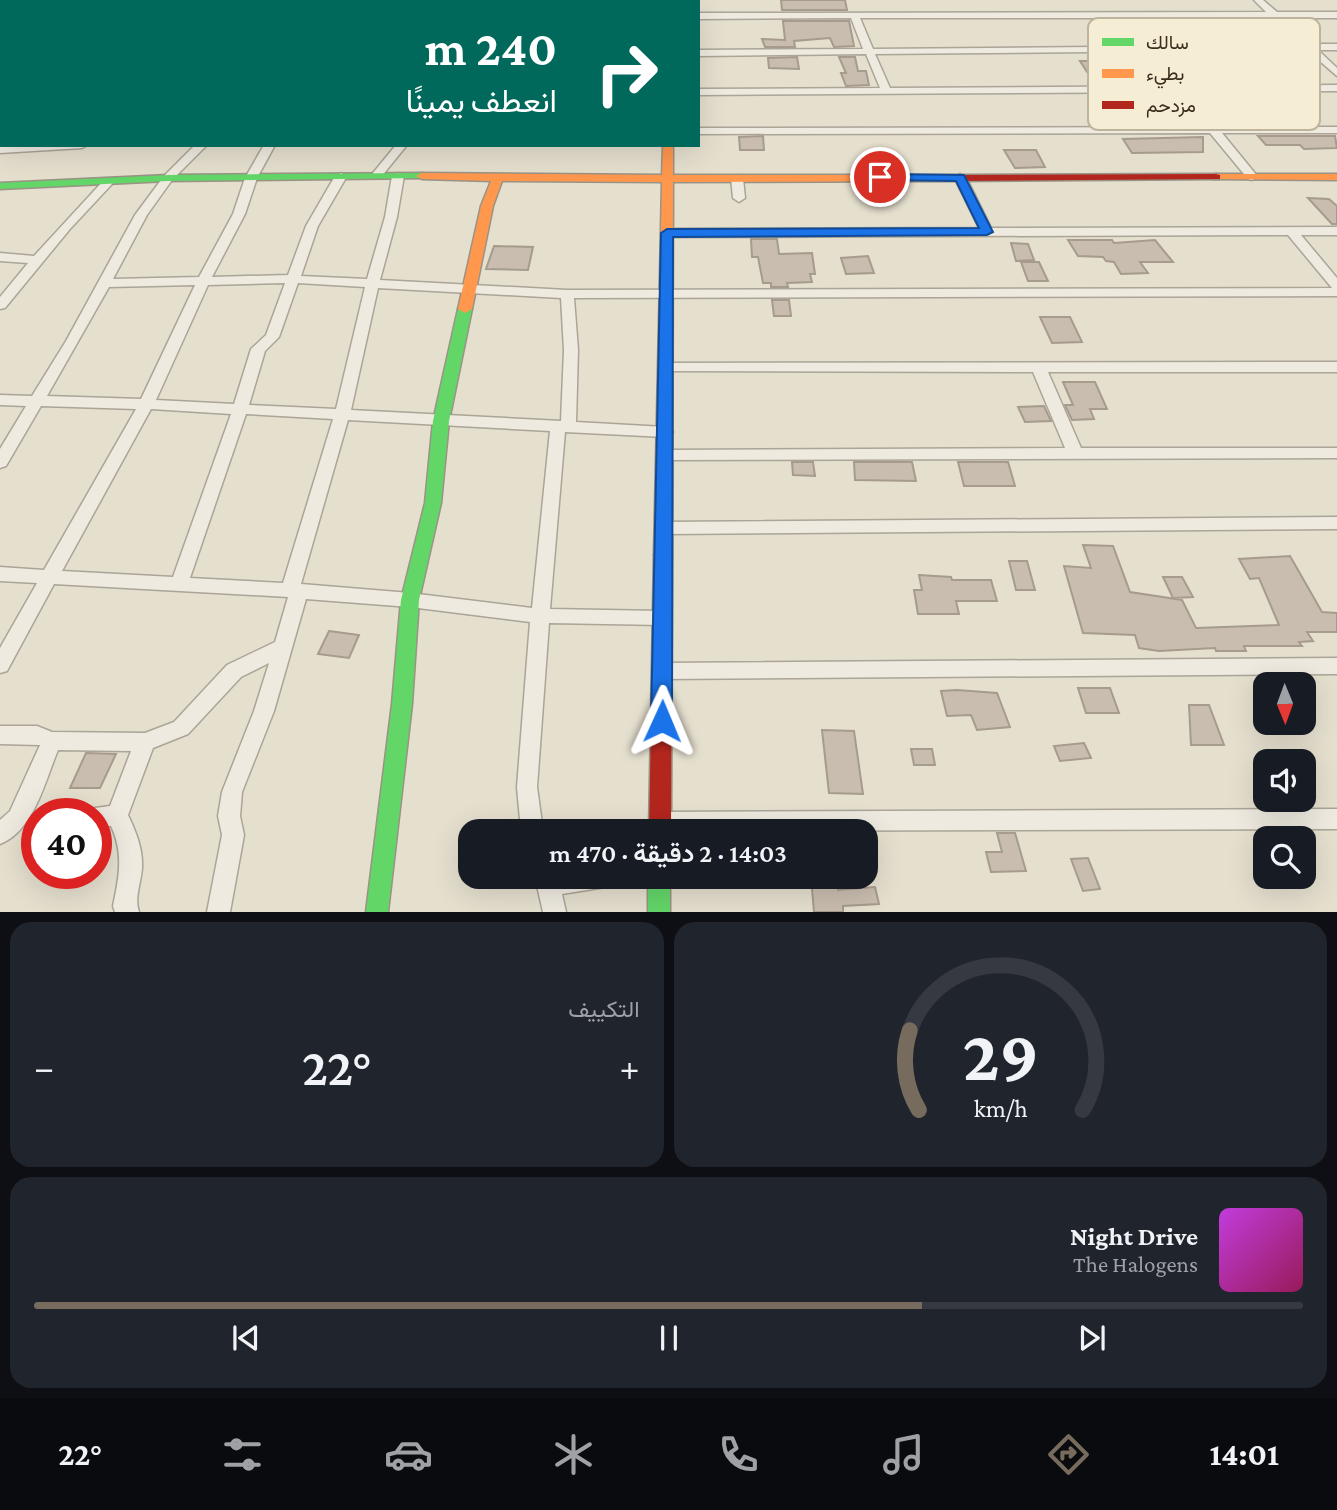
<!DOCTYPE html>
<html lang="ar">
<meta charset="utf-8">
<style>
body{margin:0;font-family:"Crimson Pro",Vazirmatn,serif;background:#20242c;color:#f1f3f6;direction:rtl;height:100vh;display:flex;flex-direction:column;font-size:26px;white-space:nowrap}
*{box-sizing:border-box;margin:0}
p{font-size:23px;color:#9ea1a6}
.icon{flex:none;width:38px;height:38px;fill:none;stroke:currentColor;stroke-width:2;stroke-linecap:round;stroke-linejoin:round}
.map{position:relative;height:912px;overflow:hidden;direction:ltr}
.panel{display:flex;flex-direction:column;gap:10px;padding:10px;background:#0d0f14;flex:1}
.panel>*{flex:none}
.guide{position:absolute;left:0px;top:0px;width:700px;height:147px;box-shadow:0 7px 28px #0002;direction:rtl;background:#00695c;color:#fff;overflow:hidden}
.needle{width:46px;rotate:179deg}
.tools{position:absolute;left:1253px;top:672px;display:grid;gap:14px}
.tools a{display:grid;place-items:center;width:63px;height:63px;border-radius:14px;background:#171b24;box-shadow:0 7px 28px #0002;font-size:35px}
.speed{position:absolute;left:21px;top:798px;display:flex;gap:14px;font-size:35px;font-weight:700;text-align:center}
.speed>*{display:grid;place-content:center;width:91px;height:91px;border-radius:50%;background:#171b24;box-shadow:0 7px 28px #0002;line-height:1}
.speed .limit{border:10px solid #d22;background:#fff;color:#111}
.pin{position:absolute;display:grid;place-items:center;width:60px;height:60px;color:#fff;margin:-30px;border:4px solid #fff;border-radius:50%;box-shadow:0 2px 7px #0007}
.me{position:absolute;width:77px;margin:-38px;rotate:1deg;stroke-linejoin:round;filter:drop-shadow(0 0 5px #0008)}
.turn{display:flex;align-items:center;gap:24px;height:147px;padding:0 28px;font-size:32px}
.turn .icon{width:91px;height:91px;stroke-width:2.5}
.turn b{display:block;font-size:49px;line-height:60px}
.big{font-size:52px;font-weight:600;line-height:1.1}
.panel .card{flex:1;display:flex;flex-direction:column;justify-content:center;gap:10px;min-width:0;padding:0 24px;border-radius:21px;background:#20242c}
.panel .dial{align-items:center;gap:0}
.dial svg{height:182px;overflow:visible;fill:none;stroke:#363941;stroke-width:7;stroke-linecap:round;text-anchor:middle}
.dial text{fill:#f1f3f6;stroke:none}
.song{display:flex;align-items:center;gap:21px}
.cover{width:84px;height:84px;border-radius:10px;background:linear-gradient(135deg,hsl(290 70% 55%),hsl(330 70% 35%))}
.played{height:7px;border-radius:4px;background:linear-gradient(90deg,#766b5c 70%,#363941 70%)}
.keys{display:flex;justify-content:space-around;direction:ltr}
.heat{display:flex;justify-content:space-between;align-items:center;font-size:38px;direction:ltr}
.panel .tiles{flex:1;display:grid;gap:10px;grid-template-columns:1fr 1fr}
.card:last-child{grid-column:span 2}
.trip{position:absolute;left:458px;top:819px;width:420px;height:70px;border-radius:21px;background:#171b24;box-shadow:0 7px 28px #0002;font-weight:600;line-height:70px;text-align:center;direction:rtl}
.tabs{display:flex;height:112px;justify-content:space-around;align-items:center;background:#090b0e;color:#9ea1a6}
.tabs .icon{width:49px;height:49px}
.tabs .current{color:#766b5c}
.tabs b{font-size:32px;color:#f1f3f6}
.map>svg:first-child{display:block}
.building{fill:#c9bdaf;stroke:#a69b8d;stroke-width:2}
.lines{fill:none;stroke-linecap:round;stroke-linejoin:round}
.street-casing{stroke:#aba497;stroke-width:3}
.fast-casing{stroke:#9a9386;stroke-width:3}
.slow-casing{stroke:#9a9386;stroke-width:3}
.jam-casing{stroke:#9a9386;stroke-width:3}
.street{fill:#eeeae0;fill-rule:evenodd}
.fast{fill:#63d668;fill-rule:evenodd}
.slow{fill:#ff974d;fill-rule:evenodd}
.jam{fill:#b3261e;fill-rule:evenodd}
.route{fill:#1a73e8;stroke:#114b97;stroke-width:2}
.key{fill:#f6eed4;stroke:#beb49d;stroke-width:2}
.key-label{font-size:19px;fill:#3a2d1e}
</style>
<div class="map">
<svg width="1337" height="912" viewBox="0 0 1337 912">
<rect width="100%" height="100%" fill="#e5dfce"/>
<path class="building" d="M781 0H845L847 10H782Z
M783 21H849L854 46 834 47 830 38 794 41 795 47H765L762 39 785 40Z
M797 57 799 69 769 68 768 58Z
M839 57H855L858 71H866L869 85 846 86 841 73H846Z
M1080 61H1100L1115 78H1091Z
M763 136 764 150H740L739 137Z
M1258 136H1335L1337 148 1304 149 1300 145H1266Z
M1203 137V152L1132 153 1123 139Z
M1004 150H1036L1045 167 1015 168Z
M1308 198 1329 199 1337 206V224H1332Z
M751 239H777L779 254 812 253 815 274H810L812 282 787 283 788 287H771V283H763L758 257H752Z
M1068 240H1112L1114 243 1155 240 1173 262H1140L1148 273 1121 274 1114 262 1106 261 1103 257 1078 256Z
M1011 243 1028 244 1034 260 1016 261Z
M494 246 533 247 528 270 486 269Z
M868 256 874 273 846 274 841 258Z
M1021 262H1039L1048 281H1028Z
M772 300H789L791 316H774Z
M1040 317H1070L1082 342 1052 343Z
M1063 382H1095L1107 409H1090L1094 419 1072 420 1065 405H1073Z
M1044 406 1051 421 1025 422 1018 407Z
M792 462H813L815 476 793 475Z
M854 462H912L916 481 855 480Z
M958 462H1008L1015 486H964Z
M1083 545 1113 546 1130 592 1182 600 1196 628 1279 625 1259 578 1250 579 1239 559 1290 556 1322 612 1337 613V632H1307L1313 641 1299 642 1302 646H1244L1246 651H1216L1215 648 1159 651 1139 648 1135 635 1083 633 1064 566 1091 568Z
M1009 561H1027L1035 590H1016Z
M919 575 951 577 952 580H991L997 601H956L959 614H918L914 590H922Z
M1163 577H1182L1193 597 1173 598Z
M329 631 359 635 349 658 318 654Z
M1078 688H1110L1119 713H1086Z
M957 690 997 693 1010 727 977 730 971 715 947 716 941 691Z
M1189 705H1209L1224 745H1191Z
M822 730 854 731 863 794 829 793Z
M1084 743 1091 758 1060 761 1054 746Z
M911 749H932L935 765H914Z
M86 753 116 754 100 788H70Z
M997 833H1015L1026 871 991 872 986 852H1002Z
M1088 858 1100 889 1083 891 1071 859Z
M811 877H836L838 890 875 887 879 904 843 906V912H814Z"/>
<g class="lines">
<defs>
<path id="street" d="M79 0H88L78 2Z
M155 0H164L154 2Z
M217 0H225L216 2Z
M283 0H291L282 2Z
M352 0H360L351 2Z
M386 0H426L428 2H387Z
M451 0H459V2H451Z
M539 0H547V2H539Z
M1254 0H1263L1277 12H1337V18H1282L1312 44H1337V50H1318L1337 68V76L1307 50 875 54 890 88 1337 85V91L698 95V89L880 88 866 54 698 56V50L863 49 851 18 698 19V13L1266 12ZM860 18H1272L1301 45 873 49Z
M0 34H2V40H0Z
M2 68V76H0V69Z
M0 124H2L0 132Z
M1337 127V133H1222L1258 177 1252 180 1248 179 1210 133 698 134V128Z
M24 145H87L82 148 0 153V147Z
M195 145H207L172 180 147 215 113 279 199 277 233 214 245 178 264 145H275L257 178 245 214 212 277 288 275 306 226 335 176 341 173 347 176 318 226 301 276 367 279 385 217 392 176 398 173 404 176 397 217 380 280 567 290 1332 288 1288 235 667 237 661 233 667 229 979 228 954 177 960 174 966 177 991 228 1337 227V235H1301L1337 278V296L574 298 578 350 576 422 665 427 673 432 665 437 565 432 550 609 662 611 668 613 671 618 668 623 662 625 549 623 537 787 543 831H521L517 787 530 622 410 607 306 599 274 711 242 792 240 816 244 835 230 912H207L222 835 218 816 222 792 254 711 269 663 241 677 188 734 153 748 128 815C136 832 143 849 142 868 141 883 134 898 139 912H115L113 906C119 878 124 853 111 826H96V814H86L88 809 110 806 131 751 58 750C45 781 34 831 0 844V820L10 811 40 745 0 744V726H37L52 732 145 733 174 722 227 665 275 642 288 597 54 584 7 671 0 673V648L37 583 0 581V567L44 570 136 409 41 406 6 466 0 468V449L26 406 0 405V395L32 396 66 341 135 215 164 176ZM285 283 266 335 251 349 234 404 156 400 208 285ZM298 283 365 287 336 409 249 405 265 351 279 337ZM195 285 141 399 47 396 109 287ZM378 288 561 298 564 350 561 421 351 410ZM151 409 231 414 173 577 62 571ZM246 414 333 419 283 583 190 578ZM348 420 550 431 532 608 410 593 301 584Z
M396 145H407L381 177H373V173Z
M737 175 743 178 745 198 739 202 733 198 731 178Z
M108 179 114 182 112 184 70 229 5 308 0 309V297L28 263 0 261V253L34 256 104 180Z
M1337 362V372H1048L1081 448H1337V458L665 460 657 455 665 450 1065 448 1033 372 661 371 659 368 666 363Z
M1337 517V529L664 534 658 532 656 528 658 524 664 522Z
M1337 658V674L662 679 655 677 652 671 655 665 662 663Z
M1337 809V829L658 831 652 829 649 822 652 815 660 812Z
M535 877H621L618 885 562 894 566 912H543Z"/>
<path id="fast" d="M422 173 428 176 426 178 168 181 0 189V183L168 175Z
M465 305 472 309 449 421 441 503 419 600 412 704 388 912H366L392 704 401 600 425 503 433 421 458 309Z
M648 877H670V912H648Z"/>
<path id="slow" d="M666 0H674V2H666Z
M663 145H673V175H959L965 178 959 181 673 182 672 555 669 560H657L654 555 662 182 502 181 493 206 472 309 465 313 458 309 481 206 491 181 422 179 416 176 422 173 662 175Z
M1216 174H1337V180L1212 179V175Z"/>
<path id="jam" d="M1216 174 1220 175V179L959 181 953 178 959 175Z
M663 548 669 550 672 555 671 831H649L654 555 657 550Z"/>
</defs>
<use href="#street" class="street-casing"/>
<use href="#fast" class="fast-casing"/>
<use href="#slow" class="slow-casing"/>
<use href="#jam" class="jam-casing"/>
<use href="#street" class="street"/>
<use href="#fast" class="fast"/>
<use href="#slow" class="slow"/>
<use href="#jam" class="jam"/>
</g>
<path class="route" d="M880 174 964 175 993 232 987 235 673 237 672 721 669 727 662 730 654 727 651 721 661 233 667 229 979 228 956 181 876 180V175Z"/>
<rect x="1088" y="18" width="232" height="112" rx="10" class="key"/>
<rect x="1102" y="38" width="32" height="8" fill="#63d668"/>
<rect x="1102" y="69" width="32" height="9" fill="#ff974d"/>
<rect x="1102" y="101" width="32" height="8" fill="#b3261e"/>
<g class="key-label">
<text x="1146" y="49">سالك</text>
<text x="1146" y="80">بطيء</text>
<text x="1146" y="112">مزدحم</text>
</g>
</svg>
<div class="tools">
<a><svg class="needle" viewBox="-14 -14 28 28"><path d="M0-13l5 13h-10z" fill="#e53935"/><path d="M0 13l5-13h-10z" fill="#9ea1a6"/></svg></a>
<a><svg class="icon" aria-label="sound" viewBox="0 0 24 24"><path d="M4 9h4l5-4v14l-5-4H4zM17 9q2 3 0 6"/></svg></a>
<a><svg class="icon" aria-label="search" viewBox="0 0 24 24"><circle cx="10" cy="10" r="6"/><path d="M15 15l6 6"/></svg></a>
</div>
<div class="speed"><div class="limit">40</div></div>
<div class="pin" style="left:880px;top:177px;background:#d93025"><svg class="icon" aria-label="arrive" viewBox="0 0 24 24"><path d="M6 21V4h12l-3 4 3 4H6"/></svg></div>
<svg class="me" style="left:662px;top:721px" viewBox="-20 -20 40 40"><path d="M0-17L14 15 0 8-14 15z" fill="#1a73e8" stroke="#fff" stroke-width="4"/></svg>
<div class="trip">14:03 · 2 دقيقة · 470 m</div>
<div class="guide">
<div class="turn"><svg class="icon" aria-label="right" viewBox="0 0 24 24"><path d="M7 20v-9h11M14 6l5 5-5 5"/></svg><div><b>240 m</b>انعطف يمينًا</div></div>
</div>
</div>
<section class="panel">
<div class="tiles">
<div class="card dial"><svg viewBox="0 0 100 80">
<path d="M14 69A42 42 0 1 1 86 69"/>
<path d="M14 69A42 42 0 0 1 10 34" stroke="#766b5c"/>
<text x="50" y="56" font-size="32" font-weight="700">29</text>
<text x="50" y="72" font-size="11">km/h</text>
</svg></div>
<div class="card"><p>التكييف</p>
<div class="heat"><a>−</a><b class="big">22°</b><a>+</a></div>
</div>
<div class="card">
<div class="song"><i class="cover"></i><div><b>Night Drive</b><p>The Halogens</p></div></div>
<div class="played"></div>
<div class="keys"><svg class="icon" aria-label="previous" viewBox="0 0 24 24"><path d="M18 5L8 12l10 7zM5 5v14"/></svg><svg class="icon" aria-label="pause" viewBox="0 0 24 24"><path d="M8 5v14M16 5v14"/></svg><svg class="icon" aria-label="next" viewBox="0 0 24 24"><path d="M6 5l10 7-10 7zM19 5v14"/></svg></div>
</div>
</div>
</section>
<nav class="tabs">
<b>14:01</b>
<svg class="icon current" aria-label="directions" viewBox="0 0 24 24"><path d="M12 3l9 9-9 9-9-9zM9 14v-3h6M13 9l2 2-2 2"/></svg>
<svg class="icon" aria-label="music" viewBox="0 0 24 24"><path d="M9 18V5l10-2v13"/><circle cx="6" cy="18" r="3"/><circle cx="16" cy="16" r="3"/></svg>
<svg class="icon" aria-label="phone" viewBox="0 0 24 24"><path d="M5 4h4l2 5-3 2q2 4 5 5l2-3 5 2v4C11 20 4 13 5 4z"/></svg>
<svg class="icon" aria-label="climate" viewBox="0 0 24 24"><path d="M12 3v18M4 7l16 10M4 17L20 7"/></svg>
<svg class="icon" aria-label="car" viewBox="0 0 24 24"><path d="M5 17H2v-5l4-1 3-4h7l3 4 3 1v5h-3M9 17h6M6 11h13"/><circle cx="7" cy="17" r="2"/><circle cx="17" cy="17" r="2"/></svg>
<svg class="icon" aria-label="filters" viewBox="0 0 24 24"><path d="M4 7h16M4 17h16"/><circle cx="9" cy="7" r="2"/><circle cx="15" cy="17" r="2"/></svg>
<b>22°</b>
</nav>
